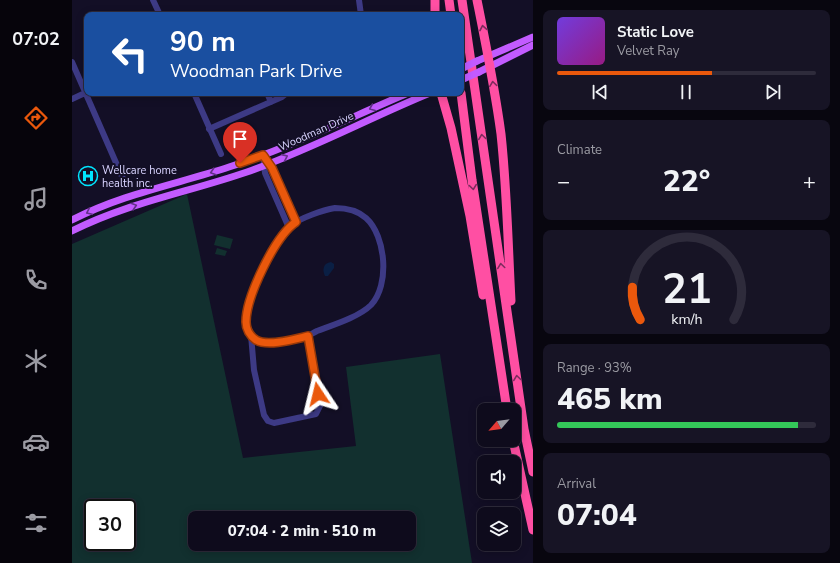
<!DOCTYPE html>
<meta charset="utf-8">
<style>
body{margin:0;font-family:"Nunito Sans",sans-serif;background:#171425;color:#f1f3f6;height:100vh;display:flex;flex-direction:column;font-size:15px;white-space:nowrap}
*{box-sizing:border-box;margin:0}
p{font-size:13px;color:#9b9ba3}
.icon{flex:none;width:22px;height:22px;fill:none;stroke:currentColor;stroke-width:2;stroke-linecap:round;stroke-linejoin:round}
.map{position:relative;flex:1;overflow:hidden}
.sheet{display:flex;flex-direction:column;gap:10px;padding:10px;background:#08060f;width:307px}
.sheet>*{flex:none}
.guide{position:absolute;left:12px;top:12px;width:380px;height:84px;border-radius:8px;box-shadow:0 2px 10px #0003,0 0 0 1px #2e2b3b;background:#1a4fa0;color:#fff;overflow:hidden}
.needle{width:26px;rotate:242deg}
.controls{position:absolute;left:405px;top:403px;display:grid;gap:8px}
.controls a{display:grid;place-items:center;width:44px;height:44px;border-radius:8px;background:#0e0b1c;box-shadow:0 2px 10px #0003,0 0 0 1px #2e2b3b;font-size:20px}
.speed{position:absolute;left:12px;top:499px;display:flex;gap:8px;font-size:20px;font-weight:700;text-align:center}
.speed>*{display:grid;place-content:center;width:52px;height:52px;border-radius:50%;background:#0e0b1c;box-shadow:0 2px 10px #0003,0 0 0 1px #2e2b3b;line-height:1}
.speed .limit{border:2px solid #111;border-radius:6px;background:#fff;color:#111}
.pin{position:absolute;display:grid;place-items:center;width:34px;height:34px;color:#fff;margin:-41px -17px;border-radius:50% 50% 50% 0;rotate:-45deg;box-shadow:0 0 4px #0007}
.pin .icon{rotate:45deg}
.me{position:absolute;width:44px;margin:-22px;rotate:350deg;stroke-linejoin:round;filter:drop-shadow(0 0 3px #0008)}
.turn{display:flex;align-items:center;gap:14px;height:84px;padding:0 20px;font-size:18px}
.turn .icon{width:52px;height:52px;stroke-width:2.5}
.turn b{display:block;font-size:28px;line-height:34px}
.big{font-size:30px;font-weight:800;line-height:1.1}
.sheet .tile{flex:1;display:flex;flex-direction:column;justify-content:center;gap:6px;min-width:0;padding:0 14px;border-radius:8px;background:#171425}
.sheet .dial{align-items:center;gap:0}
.dial svg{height:104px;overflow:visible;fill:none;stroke:#2e2b3b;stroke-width:7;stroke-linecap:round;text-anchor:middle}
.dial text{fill:#f1f3f6;stroke:none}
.song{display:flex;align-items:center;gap:12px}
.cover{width:48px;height:48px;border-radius:6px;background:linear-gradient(135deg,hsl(260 70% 55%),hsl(310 70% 35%))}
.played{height:4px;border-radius:2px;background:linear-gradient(90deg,#ea580c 60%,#2e2b3b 60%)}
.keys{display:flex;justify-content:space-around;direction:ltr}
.heat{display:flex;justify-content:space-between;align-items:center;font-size:22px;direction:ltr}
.charge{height:6px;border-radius:3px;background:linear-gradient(90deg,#34c759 93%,#2e2b3b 0)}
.trip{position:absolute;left:116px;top:511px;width:228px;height:40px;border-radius:8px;background:#0e0b1c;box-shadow:0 2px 10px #0003,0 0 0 1px #2e2b3b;font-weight:800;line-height:40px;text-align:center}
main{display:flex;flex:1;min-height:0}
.tab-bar{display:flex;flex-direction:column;width:72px;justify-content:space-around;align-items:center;background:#06040b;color:#9b9ba3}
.tab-bar .icon{width:28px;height:28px}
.tab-bar .selected{color:#ea580c}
.tab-bar b{font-size:18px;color:#f1f3f6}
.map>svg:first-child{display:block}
.green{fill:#12302f;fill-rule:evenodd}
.water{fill:#0a1f44}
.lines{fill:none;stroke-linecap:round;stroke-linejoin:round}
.minor{stroke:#3d3a85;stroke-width:6}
.major{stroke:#c25bff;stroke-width:7}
.highway{stroke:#ff4fa3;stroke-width:9}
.major-bridge{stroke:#c25bff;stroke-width:7}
.oneway{stroke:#7d2c5e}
.oneway2{stroke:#623188}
.route-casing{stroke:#983908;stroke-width:10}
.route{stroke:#ea580c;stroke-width:7}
.labels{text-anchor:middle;stroke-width:4;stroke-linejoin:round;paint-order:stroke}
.street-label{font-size:11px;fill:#d9d4ff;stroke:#130f26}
.poi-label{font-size:11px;fill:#d9d4ff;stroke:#130f26;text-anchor:start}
</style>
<main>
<nav class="tab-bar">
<b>07:02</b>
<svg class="icon selected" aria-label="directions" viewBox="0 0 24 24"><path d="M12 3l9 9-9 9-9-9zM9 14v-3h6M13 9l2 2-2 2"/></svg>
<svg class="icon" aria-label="music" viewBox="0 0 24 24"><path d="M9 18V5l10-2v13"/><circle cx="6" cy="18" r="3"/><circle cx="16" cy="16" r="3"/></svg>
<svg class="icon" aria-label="phone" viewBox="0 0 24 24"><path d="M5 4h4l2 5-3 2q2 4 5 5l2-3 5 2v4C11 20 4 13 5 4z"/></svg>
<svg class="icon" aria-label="climate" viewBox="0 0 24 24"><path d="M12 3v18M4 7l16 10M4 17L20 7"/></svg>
<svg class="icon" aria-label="car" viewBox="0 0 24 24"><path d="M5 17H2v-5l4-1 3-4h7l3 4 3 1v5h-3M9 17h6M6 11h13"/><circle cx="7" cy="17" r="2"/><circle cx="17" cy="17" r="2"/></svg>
<svg class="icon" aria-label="filters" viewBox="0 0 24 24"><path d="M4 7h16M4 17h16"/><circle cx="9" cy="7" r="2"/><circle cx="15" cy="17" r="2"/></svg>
</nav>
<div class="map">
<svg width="461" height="563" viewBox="0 0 461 563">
<rect width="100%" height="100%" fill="#130f26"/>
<path class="green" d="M115 194 171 458 284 446 274 367 368 354 400 563H0V244ZM21 508H55V542H21ZM123 518H337V544H123Z
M145 235 161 239 158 249 142 245Z
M145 248 155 251 153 256 143 254Z"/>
<path class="water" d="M259 262 262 264V268L256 276H253C250 270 251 263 259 262Z"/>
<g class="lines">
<path class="minor" d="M81 0 88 15
M287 0 289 15
M0 62 52 181
M122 93 149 154
M195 93 199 102
M0 99 15 92
M137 129 210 97 215 93
M191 155 193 173 217 228
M195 161 200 168 224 222
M263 208C274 208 285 210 294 218 314 236 318 285 299 305 287 317 261 325 245 331 241 333 238 335 234 337 225 339 216 340 207 341 147 352 187 274 201 251 206 243 211 233 218 226 228 218 251 210 263 208Z
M179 335 182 370 192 415 196 421 202 423 244 414 248 406 235 336"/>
<path class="major" d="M405 61 461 37
M407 72 461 45
M0 220C50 194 105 184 157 167 219 147 277 118 336 93
M0 231C55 203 117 192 175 172 238 150 297 118 358 93"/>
<path class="highway" d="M363 0V15
M377 0 379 15
M390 0 452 429 461 472
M405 0C414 45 423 89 429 134 435 190 436 245 439 301
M369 93 379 128 398 216 411 295
M389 93 400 180 435 410
M441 440 461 530"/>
<path class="major-bridge" d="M389 69 405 61
M389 80 407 72"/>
</g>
<defs><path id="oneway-chevron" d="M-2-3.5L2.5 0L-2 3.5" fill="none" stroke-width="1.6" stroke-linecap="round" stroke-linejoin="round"/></defs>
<g class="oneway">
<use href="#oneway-chevron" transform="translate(411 28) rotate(-101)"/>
<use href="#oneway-chevron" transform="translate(421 84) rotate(-98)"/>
<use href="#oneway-chevron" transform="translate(410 137) rotate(-98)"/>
<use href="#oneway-chevron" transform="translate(401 187) rotate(82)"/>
<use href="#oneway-chevron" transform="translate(429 266) rotate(-98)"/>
<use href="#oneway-chevron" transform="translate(445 378) rotate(-98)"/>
</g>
<g class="oneway2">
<use href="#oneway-chevron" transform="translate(300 108) rotate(157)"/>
<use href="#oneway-chevron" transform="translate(213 157) rotate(-24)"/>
<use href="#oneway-chevron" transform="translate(141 172) rotate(163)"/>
<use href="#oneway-chevron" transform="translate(62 206) rotate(-17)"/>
<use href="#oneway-chevron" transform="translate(17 212) rotate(155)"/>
</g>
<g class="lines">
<defs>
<path id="route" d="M168 163 191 155 200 168 224 222C203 236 174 297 174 322 174 329 178 336 184 340 196 347 223 339 236 336L246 394"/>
</defs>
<use href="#route" class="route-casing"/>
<use href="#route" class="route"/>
</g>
<defs>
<symbol id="hospital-ring" viewBox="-11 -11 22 22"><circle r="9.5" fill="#130f26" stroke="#00e5ff" stroke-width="1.5"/><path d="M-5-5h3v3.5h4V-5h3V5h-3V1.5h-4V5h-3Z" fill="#00e5ff"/></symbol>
</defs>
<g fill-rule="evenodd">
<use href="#hospital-ring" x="5" y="165" width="22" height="22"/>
</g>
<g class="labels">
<g class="street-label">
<text transform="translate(244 131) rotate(-24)" y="4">Woodman Drive</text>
</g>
<g class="poi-label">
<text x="30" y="174">Wellcare home<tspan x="30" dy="13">health inc.</tspan></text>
</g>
</g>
</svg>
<div class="controls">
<a><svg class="needle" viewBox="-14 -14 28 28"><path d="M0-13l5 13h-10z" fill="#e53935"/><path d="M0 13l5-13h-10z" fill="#9b9ba3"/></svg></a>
<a><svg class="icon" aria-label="sound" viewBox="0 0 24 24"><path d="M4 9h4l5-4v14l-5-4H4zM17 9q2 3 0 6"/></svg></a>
<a><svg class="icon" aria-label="layers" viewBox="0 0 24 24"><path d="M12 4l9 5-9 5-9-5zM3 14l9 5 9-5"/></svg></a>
</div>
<div class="speed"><div class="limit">30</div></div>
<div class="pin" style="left:168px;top:163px;background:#d93025"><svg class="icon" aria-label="arrive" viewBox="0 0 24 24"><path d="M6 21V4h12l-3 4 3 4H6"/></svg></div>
<svg class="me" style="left:246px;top:394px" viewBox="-20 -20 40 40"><path d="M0-17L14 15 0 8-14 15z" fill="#ea580c" stroke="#fff" stroke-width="4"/></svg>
<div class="trip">07:04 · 2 min · 510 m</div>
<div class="guide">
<div class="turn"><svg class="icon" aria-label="left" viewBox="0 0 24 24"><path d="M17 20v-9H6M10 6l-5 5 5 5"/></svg><div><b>90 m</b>Woodman Park Drive</div></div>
</div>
</div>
<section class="sheet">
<div class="tile">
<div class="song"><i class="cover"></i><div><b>Static Love</b><p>Velvet Ray</p></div></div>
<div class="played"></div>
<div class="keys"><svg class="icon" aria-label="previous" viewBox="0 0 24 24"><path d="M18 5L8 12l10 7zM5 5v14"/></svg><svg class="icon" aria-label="pause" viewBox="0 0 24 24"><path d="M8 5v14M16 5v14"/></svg><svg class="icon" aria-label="next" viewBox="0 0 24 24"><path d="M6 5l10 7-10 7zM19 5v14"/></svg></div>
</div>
<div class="tile"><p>Climate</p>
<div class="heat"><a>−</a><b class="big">22°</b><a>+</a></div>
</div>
<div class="tile dial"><svg viewBox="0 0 100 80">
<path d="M14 69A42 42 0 1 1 86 69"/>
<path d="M14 69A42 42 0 0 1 8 44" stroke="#ea580c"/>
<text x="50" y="56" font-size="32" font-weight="700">21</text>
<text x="50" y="72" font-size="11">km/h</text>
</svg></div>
<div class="tile"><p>Range · 93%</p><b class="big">465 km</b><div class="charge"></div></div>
<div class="tile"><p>Arrival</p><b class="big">07:04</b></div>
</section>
</main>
